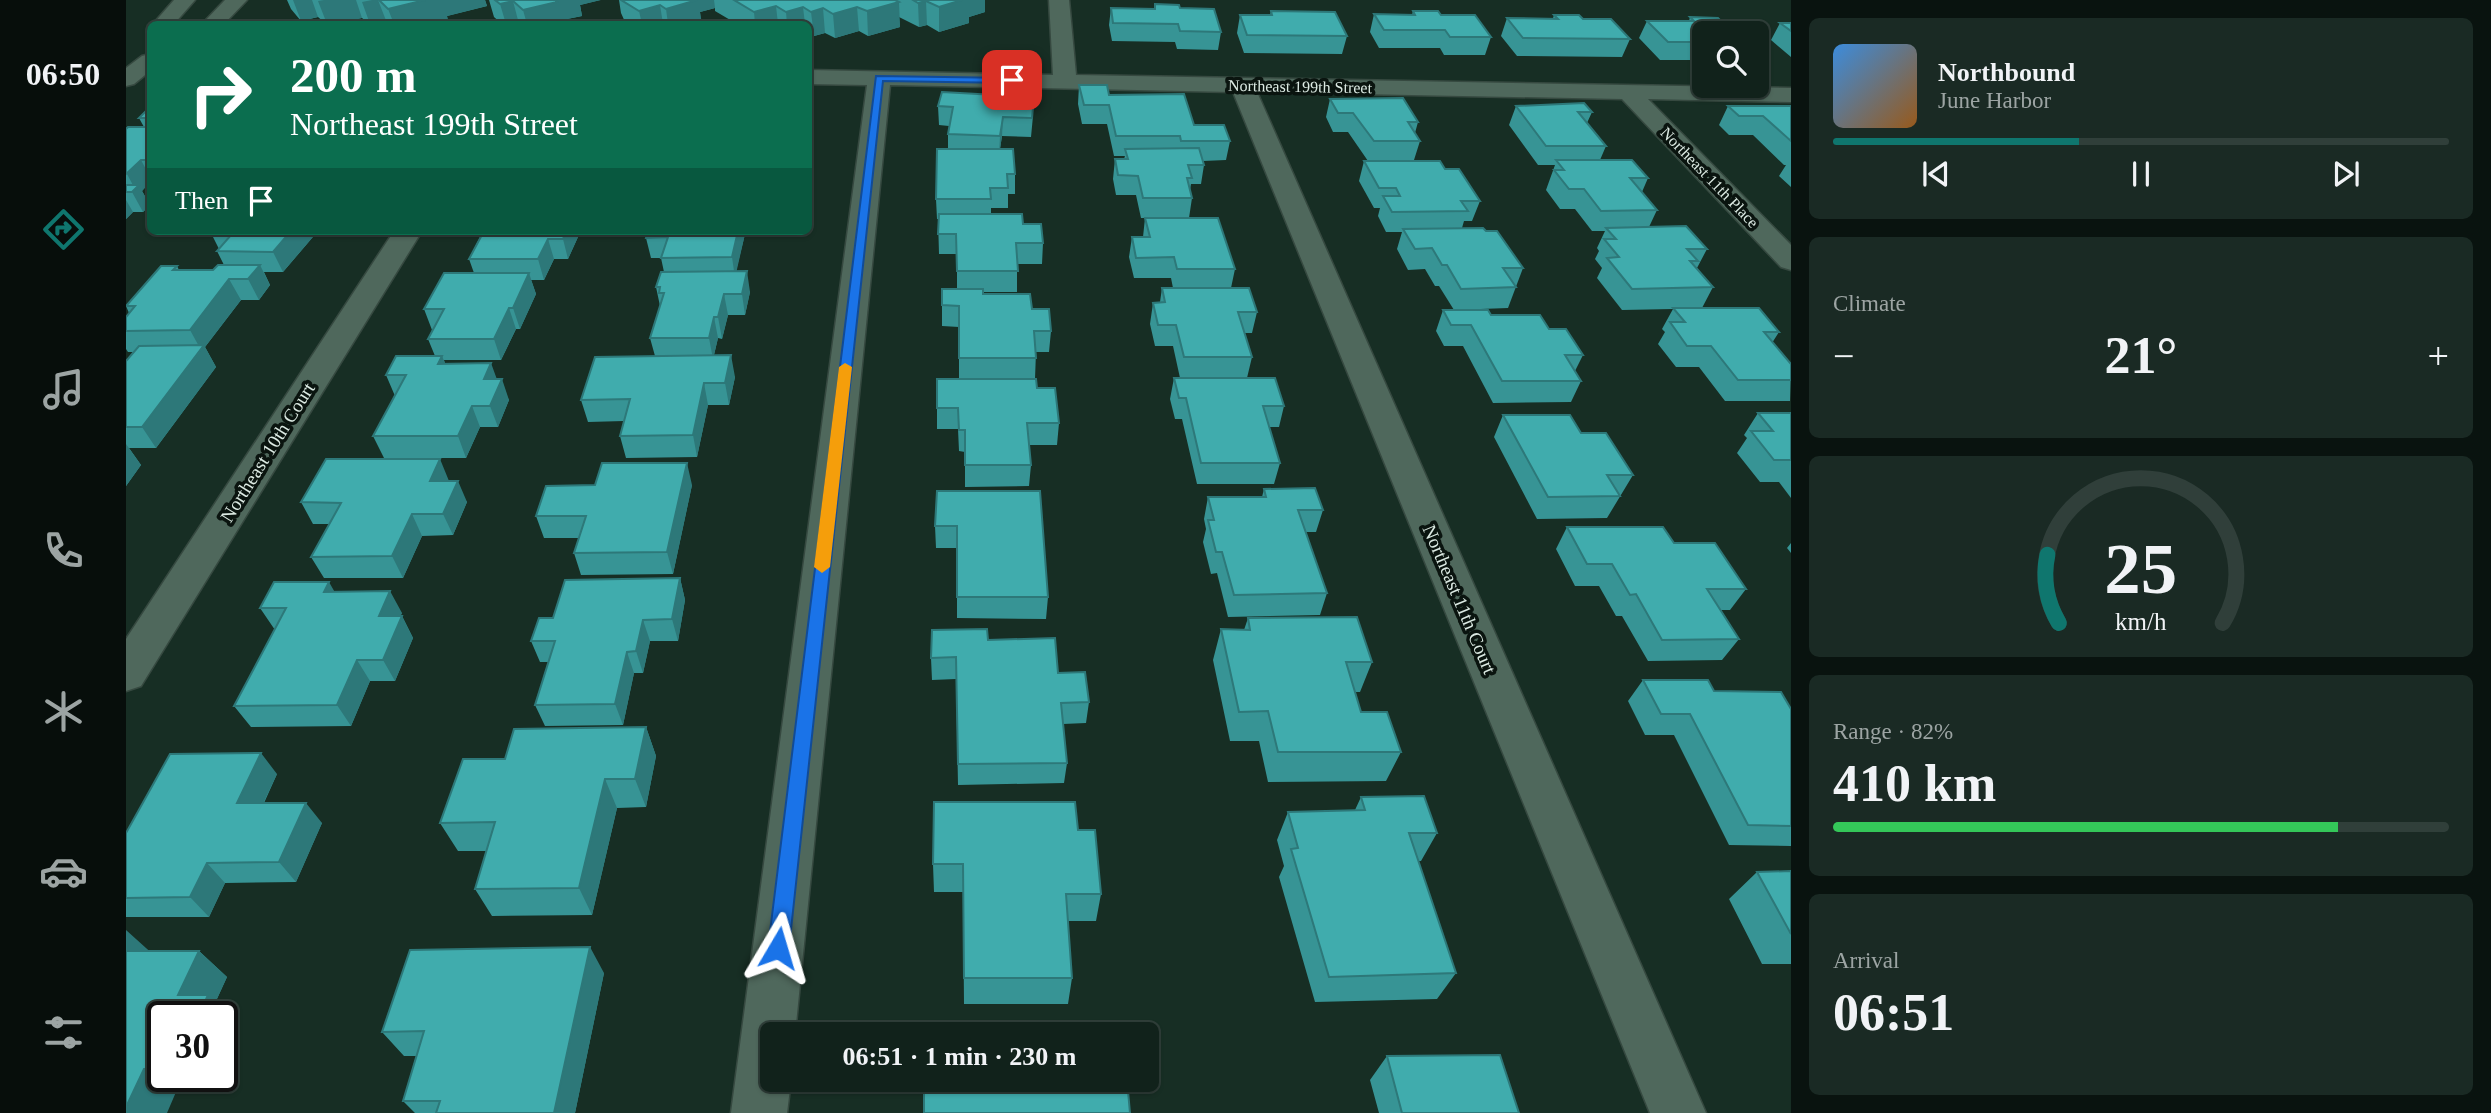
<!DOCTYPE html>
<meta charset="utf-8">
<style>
body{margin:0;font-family:"Times New Roman",serif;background:#1a2a24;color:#f1f3f6;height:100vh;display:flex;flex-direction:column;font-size:26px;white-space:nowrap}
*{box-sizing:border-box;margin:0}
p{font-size:23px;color:#9ca4a3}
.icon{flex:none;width:38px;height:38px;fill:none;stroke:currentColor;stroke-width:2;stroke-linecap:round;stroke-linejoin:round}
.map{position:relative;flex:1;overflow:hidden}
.sheet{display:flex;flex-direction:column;gap:18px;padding:18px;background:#09130f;width:700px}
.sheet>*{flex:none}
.top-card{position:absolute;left:21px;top:21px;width:665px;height:214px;border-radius:10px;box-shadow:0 2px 5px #0004,0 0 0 2px #303f3a;background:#0b6e4f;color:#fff;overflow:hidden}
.buttons{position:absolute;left:1566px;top:21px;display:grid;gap:14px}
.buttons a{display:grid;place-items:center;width:77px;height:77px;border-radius:10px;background:#11221b;box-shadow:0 2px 5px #0004,0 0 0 2px #303f3a;font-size:35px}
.speed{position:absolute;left:21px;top:1001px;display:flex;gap:14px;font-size:35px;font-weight:700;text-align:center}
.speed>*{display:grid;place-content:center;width:91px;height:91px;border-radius:50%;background:#11221b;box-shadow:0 2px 5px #0004,0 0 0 2px #303f3a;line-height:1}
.speed .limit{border:4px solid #111;border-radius:10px;background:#fff;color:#111}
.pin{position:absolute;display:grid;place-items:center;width:60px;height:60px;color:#fff;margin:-30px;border-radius:14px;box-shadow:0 4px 10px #0006}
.me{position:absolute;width:77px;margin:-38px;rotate:7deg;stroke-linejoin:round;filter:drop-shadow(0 0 5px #0008)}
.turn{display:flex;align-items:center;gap:24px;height:147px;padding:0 28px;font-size:32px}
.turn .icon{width:91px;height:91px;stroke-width:2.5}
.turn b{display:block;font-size:49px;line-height:60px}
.then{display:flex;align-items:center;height:66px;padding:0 28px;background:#0003;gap:14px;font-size:26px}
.big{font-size:52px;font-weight:800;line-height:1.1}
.sheet .widget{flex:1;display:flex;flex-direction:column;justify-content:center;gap:10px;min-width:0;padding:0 24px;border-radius:10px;background:#1a2a24}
.sheet .dial{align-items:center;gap:0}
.dial svg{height:182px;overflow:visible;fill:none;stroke:#303f3a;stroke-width:7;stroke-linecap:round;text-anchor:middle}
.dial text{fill:#f1f3f6;stroke:none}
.song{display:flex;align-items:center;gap:21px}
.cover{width:84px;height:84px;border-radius:10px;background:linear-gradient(135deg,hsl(210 70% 55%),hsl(30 70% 35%))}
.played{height:7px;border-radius:4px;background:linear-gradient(90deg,#0f766e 40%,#303f3a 40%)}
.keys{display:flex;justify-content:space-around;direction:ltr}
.heat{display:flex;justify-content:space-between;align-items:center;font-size:38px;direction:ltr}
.charge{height:10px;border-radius:5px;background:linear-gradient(90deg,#34c759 82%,#303f3a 0)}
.trip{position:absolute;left:634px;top:1022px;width:399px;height:70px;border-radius:10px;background:#11221b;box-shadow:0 2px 5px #0004,0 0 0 2px #303f3a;font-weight:800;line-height:70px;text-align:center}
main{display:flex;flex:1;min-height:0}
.menu{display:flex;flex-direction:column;width:126px;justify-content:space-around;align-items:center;background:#070e0b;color:#9ca4a3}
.menu .icon{width:49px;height:49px}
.menu .current{color:#0f766e}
.menu b{font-size:32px;color:#f1f3f6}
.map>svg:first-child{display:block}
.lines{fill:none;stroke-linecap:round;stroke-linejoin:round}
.minor-casing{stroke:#364940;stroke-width:3}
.minor{fill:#4f685c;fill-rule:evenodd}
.wall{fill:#379495}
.shaded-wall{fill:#2d7879}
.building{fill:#40acad;stroke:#2d7879;stroke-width:2}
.route{fill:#1a73e8;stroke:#114b97;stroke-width:2}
.slow{fill:#f59e0b}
.labels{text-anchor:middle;stroke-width:7;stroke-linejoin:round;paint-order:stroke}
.far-street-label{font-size:16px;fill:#dceae3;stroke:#0a140f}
.street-label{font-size:19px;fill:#dceae3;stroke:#0a140f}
</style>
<main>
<nav class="menu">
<b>06:50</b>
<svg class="icon current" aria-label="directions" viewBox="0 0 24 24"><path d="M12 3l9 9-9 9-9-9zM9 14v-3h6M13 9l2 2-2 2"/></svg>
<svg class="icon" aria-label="music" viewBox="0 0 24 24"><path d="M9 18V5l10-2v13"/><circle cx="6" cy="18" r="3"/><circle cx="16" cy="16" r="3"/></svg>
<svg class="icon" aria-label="phone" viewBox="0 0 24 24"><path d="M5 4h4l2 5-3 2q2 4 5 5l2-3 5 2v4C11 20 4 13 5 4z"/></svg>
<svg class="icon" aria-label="climate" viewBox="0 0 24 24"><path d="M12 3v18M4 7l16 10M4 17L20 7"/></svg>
<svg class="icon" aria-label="car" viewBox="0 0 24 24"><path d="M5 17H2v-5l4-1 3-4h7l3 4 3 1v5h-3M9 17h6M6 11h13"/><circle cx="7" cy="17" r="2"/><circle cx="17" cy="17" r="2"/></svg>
<svg class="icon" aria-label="filters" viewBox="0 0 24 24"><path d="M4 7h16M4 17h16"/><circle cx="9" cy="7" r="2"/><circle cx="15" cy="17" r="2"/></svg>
</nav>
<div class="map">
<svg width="1665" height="1113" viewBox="0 0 1665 1113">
<rect width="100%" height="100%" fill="#172e24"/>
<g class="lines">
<defs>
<path id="minor" d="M48 0H69L48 24H27Z
M99 0H121L98 24H76Z
M923 0H943L950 75 1665 88V102L1522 99 1665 245V270L1655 267 1496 99 1131 92 1580 1113H1524L1107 92 764 85 669 1034H646V1080H665L661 1113H605L741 85 682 84V70L927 75Z
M24 54V71L8 84 0 86V68L16 56Z
M268 231H296L15 686 0 691V639Z"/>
</defs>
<use href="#minor" class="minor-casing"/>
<use href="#minor" class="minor"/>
</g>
<path class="wall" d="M161 0H359L361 6 321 16 322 21 307 24H262L261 23 255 24H243L236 18 207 24H200L192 17 175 21 165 9Z
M363 0H474L454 5 456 16 436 20 437 24H376L368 17Z
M493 0H859V12L843 17V23L813 32 801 25 793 27 773 17 774 27 742 36 733 31 709 38 699 33 688 36 682 33V24H611L589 11V8L574 12 575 24H500L495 13Z
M1029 4 1054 8 1095 32 1092 50 1051 49 1049 42 986 41 983 25 985 8 1028 9Z
M1145 11 1221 36 1216 54 1118 53 1111 33 1114 15H1144Z
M1287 11 1315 15 1365 37 1359 55H1318L1314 48H1253L1244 32 1248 14 1286 15Z
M1428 15 1457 19 1504 39 1496 57 1391 56 1375 36 1381 18H1427Z
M1564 17 1596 22 1578 33V60H1534L1513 38 1521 21H1563Z
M1654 23H1665V57L1645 40Z
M1631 34 1642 43 1632 61H1631Z
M953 85 1068 125 1104 141 1100 160 1077 161 1078 165 1075 184H1065L1064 190 1066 198 1063 218 1109 269 1105 288 1131 312 1126 333H1118L1126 357 1121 378 1158 406 1153 427H1143L1154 463 1148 484H1071L1056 419H1049L1044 399 1048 378H1054L1047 346H1029L1024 324 1027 303 1034 302 1036 288H1047L1045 278H1008L1003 257 1006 237H1017L1019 218H1015L1010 195H990L987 179 989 159H998L999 156H988L981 124H956L952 104Z
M816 92 907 116 905 137 876 136 874 149 889 174V194H882V208H865V214L897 224 917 243 916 264H891V292H857V294L906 309 925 331 923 352H910L909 379 911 388 933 423 931 445H903L905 465 903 486 839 487V452L833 451 832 429H811V379H833V327L816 326V289H831V254H813L812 219H811L810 199 822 149V134L823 126 813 125 812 106Z
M1204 99 1292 122 1289 133 1294 141 1288 160 1242 161 1222 132H1207L1200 117Z
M1390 106 1466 112 1461 123 1480 146 1474 160 1522 178 1516 192 1531 210 1523 227 1581 249 1571 268 1587 287 1576 308 1653 332 1646 343 1665 364 1664 401H1599L1573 367H1550L1532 344 1539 332 1536 329 1547 309 1496 310 1471 278 1476 268 1469 259 1473 251 1471 248 1479 231H1466L1449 209H1434L1420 190 1429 165H1412L1383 125Z
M1602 106H1665V187L1653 176 1660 165H1658L1627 135H1603L1593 125Z
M24 107V182L16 191 24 205 17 212H7L0 219V129L18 127 13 118Z
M1238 161 1354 201 1346 221H1338L1336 228 1360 231 1397 268 1382 308 1328 310 1313 286H1309L1299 269 1282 270 1271 249 1276 232H1260L1252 216 1254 208H1248L1233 181Z
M87 231H192L157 272H138L144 285 133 300H115L79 347 90 367 30 448H3L15 465 0 486V361L7 352H2L0 349V317L3 313 0 306 51 266 53 270H87L98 265 91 251 93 249 85 233Z
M354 231H451L452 237 442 259H428L418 280H405L410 294 394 329H390L375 360H318L319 364 371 379 383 400 372 427H354L340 458H258L247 436 269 396 260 375 309 356 302 339 306 330 298 309 348 273 343 259 355 235Z
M522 231H636L635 234H619L610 271 624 292 619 315H602L596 339 592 338 588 355 609 377 603 405H582L571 457 500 458 494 436 498 421 462 422 455 400 529 356 524 338 534 306 530 287 538 272 535 258H525L520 238Z
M1317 310 1365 315 1423 329 1457 355 1449 371 1455 381 1445 402 1367 403 1337 346H1318L1310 331Z
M1632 413H1665V498L1653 482H1634L1611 453 1621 438 1618 435Z
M1377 415 1455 433 1507 475 1481 518 1411 519 1368 437Z
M323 481 341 502 327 535 296 536 277 578H198L185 557 203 524H187L175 502Z
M566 485 547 574 455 575 448 553 453 538H418L410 516Z
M1138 489 1197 510 1190 532H1180L1201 593 1194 615 1102 617 1091 573 1085 574 1077 542 1080 529 1078 519 1082 497H1136Z
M914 491 922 597 920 619 831 618V548H810L809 526Z
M1441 527 1548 543 1620 589 1604 610H1595L1613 639 1596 660 1522 661 1496 616H1490L1473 586H1449L1430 549Z
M1665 543V553L1661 548Z
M554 578 559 600 552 641H524L517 673H508L497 725 419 726 409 705 422 662H414L405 641 427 618Z
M209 592 276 613 274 616H276L287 638 269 681H244L225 726 125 727 108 706 149 630 134 608Z
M1122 618 1246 662 1234 692H1229L1235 712 1275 752 1260 781 1142 782 1133 741H1104L1087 660 1095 629 1118 630Z
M862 640 932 673 963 702 960 723 937 724 941 763 938 783 832 785 830 679 806 680 805 658Z
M1517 680 1588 691 1665 709V846L1603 845 1548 735H1519L1502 701Z
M520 727 530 756 520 807 491 808 466 915 366 916 349 889 360 851H332L314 823 379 759Z
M151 774 138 803 196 823 170 882 99 883 83 917H0V833Z
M1235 797 1311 833 1295 861H1292L1330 973 1311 999 1189 1002 1153 877 1158 866 1151 840 1162 812 1229 810Z
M952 830 975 894 970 921H942L946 978 942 1004H838L837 892H808L807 864Z
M1665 871V964H1636L1603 899 1631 872Z
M24 951H73L101 977 90 1001 111 1020 37 1017V1076H86L80 1091 50 1092 0 1113Z
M478 973 449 1113H289L277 1101 290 1056H278L256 1032Z
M1261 1056 1393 1113H1253L1244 1080Z"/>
<path class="shaded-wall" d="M167 0H186L192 17 175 21Z
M198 0H230L236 18 207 24H201L192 1Z
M246 0H252L261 23 255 24H244L236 2Z
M299 0H359L361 6 321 16 322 21 307 24H268L262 9Z
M426 0H475L454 5 456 16 436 20 437 24H401L397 10Z
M543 0H588L589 8 574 12 576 24H542L540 9Z
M836 0H859V12L843 17V23L813 32V7Z
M387 1 393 24H380L374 4Z
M800 1 801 25 793 27 792 3Z
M773 2 774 27 742 36 741 11Z
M534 5 537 24H516L513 11Z
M650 6 652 24H629L628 12Z
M677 7 679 24H661L660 12Z
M731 7 733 31 709 38 707 14Z
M697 8 699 33 688 36 685 12Z
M877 117 876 136 873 155 874 136Z
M15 160 24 177V182L16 191 24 205 17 212 6 192 9 189 1 174Z
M0 200 7 212 0 219Z
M165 231H192L157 272 147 252Z
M440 231H451L452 237 442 259 437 239Z
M612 231H618L619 234 609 278 606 257Z
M422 239 428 259 418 280 412 259Z
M134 265 144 285 133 300 122 279Z
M621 271 624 292 619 315 616 294Z
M403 273 410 294 394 329 387 308Z
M103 279 115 300 79 347 90 367 30 448 16 427 75 350 64 330Z
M598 294 602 315 596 339 592 317Z
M383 308 390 329 375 360 368 339Z
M588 317 592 338 587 359 583 338Z
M605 355 609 377 603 405 599 383Z
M316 356 325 377 312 364Z
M365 363 373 385 358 379Z
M376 379 383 400 372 427 364 406Z
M578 383 582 405 571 457 567 435Z
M346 406 354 427 340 458 332 436Z
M0 444 15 465 0 486Z
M314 459 323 481H304Z
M561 463 566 485 547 574 541 552Z
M332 481 341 502 327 535 317 514Z
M286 514 296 536 277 578 266 556Z
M554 578 559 600 552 641 546 619Z
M203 582 215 603 198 592Z
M264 591 276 613 265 638 253 616Z
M276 616 287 638 269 681 257 660Z
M517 620 524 641 517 673 510 651Z
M501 652 508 673 497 725 489 704Z
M231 660 244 681 225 726 211 705Z
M520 727 530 756 520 807 509 779Z
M135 753 151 774 128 823 111 803Z
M479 779 491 808 466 915 453 888Z
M180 803 196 823 170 882 153 862Z
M81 863 99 883 83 917 64 897Z
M0 930 30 957 0 960Z
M464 947 478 973 449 1113H428Z
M73 951 101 977 90 1001 111 1020 96 1053V1017H72L52 995Z
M18 1069 50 1092 41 1113H0V1107Z
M60 1076H86L80 1091Z"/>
<path class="building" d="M253 0H299L262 9Z
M369 0H429L431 2 397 10 387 1 374 4Z
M495 0H571L540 9 534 5 513 11Z
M608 0H769L773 2 741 11 731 7 707 14 697 8 685 12 677 7 660 12 650 6 628 12Z
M787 0H836L813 7 800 1 792 3Z
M1029 4 1053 5 1054 8 1088 9 1095 32 1054 31 1052 24 987 23 985 8 1029 9Z
M1145 11 1209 12 1221 36 1121 35 1114 15H1146Z
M1287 11H1312L1315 15H1349L1365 37H1324L1319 30H1258L1248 14 1289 15Z
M1428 15H1453L1457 19H1485L1504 39 1397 38 1381 18 1432 19Z
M1564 17 1592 18 1596 22H1618L1631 33H1578V42H1542L1521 21H1568Z
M1654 23H1665V31Z
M1631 34 1642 43H1631Z
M953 85H981L983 95 1058 94 1068 125H1098L1104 141H1055L1054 136H990L983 105H958Z
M816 92 908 97 906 118 877 117 874 136 822 134 827 107 812 106Z
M1277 98 1292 122H1282L1294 141H1248L1227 113H1212L1204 99Z
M1458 103 1466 112H1452L1480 146H1420L1390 106Z
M1602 106H1665V141L1637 116H1613Z
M24 107V118H13Z
M2 127H24V160H15L0 174V129Z
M1073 148 1078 165H1062L1066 178H1061L1066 198H1017L1012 176 992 175 989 159H1002L999 149Z
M811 149H887L889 174H881L882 188H864L865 199H810Z
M1430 160H1506L1522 178H1504L1531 210 1475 211 1458 189H1443L1428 170H1438Z
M1238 161H1314L1319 169H1333L1354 201H1335L1342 211 1266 212 1257 196H1274L1270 188H1253Z
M0 185H13L6 192H0Z
M813 214H896L897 224H915L917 243H890L892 271H831L830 234H812Z
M1019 218H1092L1109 269H1051L1048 257 1010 258 1006 237H1024Z
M1560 226 1581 249H1561L1572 261H1564L1587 287 1506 289 1481 258 1493 257 1478 239H1490L1480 228Z
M1357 228 1360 231H1371L1397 268H1377L1390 287 1335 289 1321 265H1316L1306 248 1289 249 1277 229Z
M87 231H165L147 252 91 251 106 234 85 233Z
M358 231H440L437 239H422L412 259H343Z
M522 231H612L606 257 535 258 542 237 520 238Z
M92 265H134L122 279H103L64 330 0 331V317L9 306H0L35 266H51L47 270H87Z
M621 271 616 294H598L592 317H588L583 338H524L538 293H533L534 287H530L535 272Z
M318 273H403L387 308H383L368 339H302L318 309H298Z
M1036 288H1123L1131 312H1112L1126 357H1058L1050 325H1032L1027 303 1039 302Z
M816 289H857V294H904L906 309H923L925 331H908L910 358H833V306L816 305Z
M1547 308H1633L1653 332H1638L1665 364V380H1612L1585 346H1561L1544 322H1559Z
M1317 310H1362L1365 315H1414L1423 329H1440L1457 355H1439L1455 381H1376L1345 325H1325Z
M78 345 16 427H0V361L13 346Z
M605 355 599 383H578L567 435 494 436 504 399 455 400 469 357Z
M270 356H316L312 364 365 363 358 379H376L364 406H346L332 436H247L280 375H260Z
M1048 378H1149L1158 406H1137L1154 463H1075L1060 398H1053Z
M811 379H910L911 388H929L933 423H901L905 465H839V430H833L832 408H811Z
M1632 413H1665V460H1648L1625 431H1647Z
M1377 415H1444L1455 433H1480L1507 475H1481L1494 496 1422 497Z
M200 459H314L304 481H332L317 514H286L266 556 185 557 215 503 175 502Z
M476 463H561L541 552 448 553 460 516H410L420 486 469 485Z
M1189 488 1197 510H1172L1201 593 1108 595 1096 552H1090L1082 520H1088L1082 497H1140L1138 489Z
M811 491H914L922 597H831V526H809Z
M1441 527H1537L1548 543H1589L1620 589H1581L1613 639 1536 640 1510 594 1504 595 1486 564H1461Z
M554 578 546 619 517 620 510 651 501 652 489 704 409 705 429 641H405L413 618H427L439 580Z
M148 582H203L198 592 264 591 253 616H276L257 660H231L211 705 108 706 160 608H134Z
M1231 617 1246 662H1220L1235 712H1261L1275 752H1152L1142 711 1113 712 1095 629 1124 630 1122 618Z
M861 629 862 640 929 638 932 673 959 672 963 702 935 703 941 763 832 764 830 657 805 658 806 630Z
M1517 680H1582L1588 691 1655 692 1665 709V826L1622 825 1564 714H1535Z
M520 727 509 779H479L453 888 349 889 369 822 314 823 337 759H379L388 729Z
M135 753 111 803H180L153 862 81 863 64 897 0 898V833L44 754Z
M1298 796 1311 833H1283L1330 973 1203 977 1165 849 1172 848 1162 812 1239 810 1235 797Z
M808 802H949L952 830H969L975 894H940L946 978H838L837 864H807Z
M1665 871V934L1631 872Z
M464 947 428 1113H310L314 1101H277L298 1031 256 1032 284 950Z
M0 951H73L52 995H82L72 1017H37V1068L18 1069 0 1107Z
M1374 1055 1393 1113H1276L1261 1056Z
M798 1080H1001L1004 1113H798Z"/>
<path class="route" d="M750 76 886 78 891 80 886 83 757 81 663 948 660 955 652 958 645 955 642 948Z"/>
<path class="slow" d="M719 363 726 367 704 567 696 573 688 567 713 367Z"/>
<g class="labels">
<g class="far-street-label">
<text transform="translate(1174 86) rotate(1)" y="6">Northeast 199th Street</text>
<text transform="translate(1584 177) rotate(46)" y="6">Northeast 11th Place</text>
</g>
<g class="street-label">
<text transform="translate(141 452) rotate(-58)" y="7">Northeast 10th Court</text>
<text transform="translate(1334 599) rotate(67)" y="7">Northeast 11th Court</text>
</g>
</g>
</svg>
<div class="buttons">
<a><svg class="icon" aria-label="search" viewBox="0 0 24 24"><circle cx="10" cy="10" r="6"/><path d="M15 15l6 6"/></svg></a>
</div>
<div class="speed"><div class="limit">30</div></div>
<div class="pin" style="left:886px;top:80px;background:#d93025"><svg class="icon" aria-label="arrive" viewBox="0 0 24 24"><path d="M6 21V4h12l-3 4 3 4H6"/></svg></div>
<svg class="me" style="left:652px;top:948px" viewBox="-20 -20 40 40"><path d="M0-17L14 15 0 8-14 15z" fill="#1a73e8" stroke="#fff" stroke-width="4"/></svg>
<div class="trip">06:51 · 1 min · 230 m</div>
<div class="top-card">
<div class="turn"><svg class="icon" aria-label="right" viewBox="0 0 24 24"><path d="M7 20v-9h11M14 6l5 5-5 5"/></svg><div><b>200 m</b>Northeast 199th Street</div></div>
<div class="then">Then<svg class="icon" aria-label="arrive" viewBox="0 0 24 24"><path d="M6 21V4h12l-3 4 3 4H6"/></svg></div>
</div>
</div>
<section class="sheet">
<div class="widget">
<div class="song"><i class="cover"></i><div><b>Northbound</b><p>June Harbor</p></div></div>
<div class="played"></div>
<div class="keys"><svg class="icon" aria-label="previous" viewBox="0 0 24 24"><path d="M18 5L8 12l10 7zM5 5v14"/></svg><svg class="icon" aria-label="pause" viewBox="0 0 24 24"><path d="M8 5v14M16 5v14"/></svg><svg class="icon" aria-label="next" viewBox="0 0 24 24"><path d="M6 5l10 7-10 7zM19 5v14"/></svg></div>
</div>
<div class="widget"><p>Climate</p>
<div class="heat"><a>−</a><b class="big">21°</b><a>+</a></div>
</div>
<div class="widget dial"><svg viewBox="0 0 100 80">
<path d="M14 69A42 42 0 1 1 86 69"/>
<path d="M14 69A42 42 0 0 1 9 39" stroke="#0f766e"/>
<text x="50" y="56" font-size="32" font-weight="700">25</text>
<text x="50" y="72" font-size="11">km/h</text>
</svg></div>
<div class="widget"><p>Range · 82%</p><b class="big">410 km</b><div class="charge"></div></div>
<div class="widget"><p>Arrival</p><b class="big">06:51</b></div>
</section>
</main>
